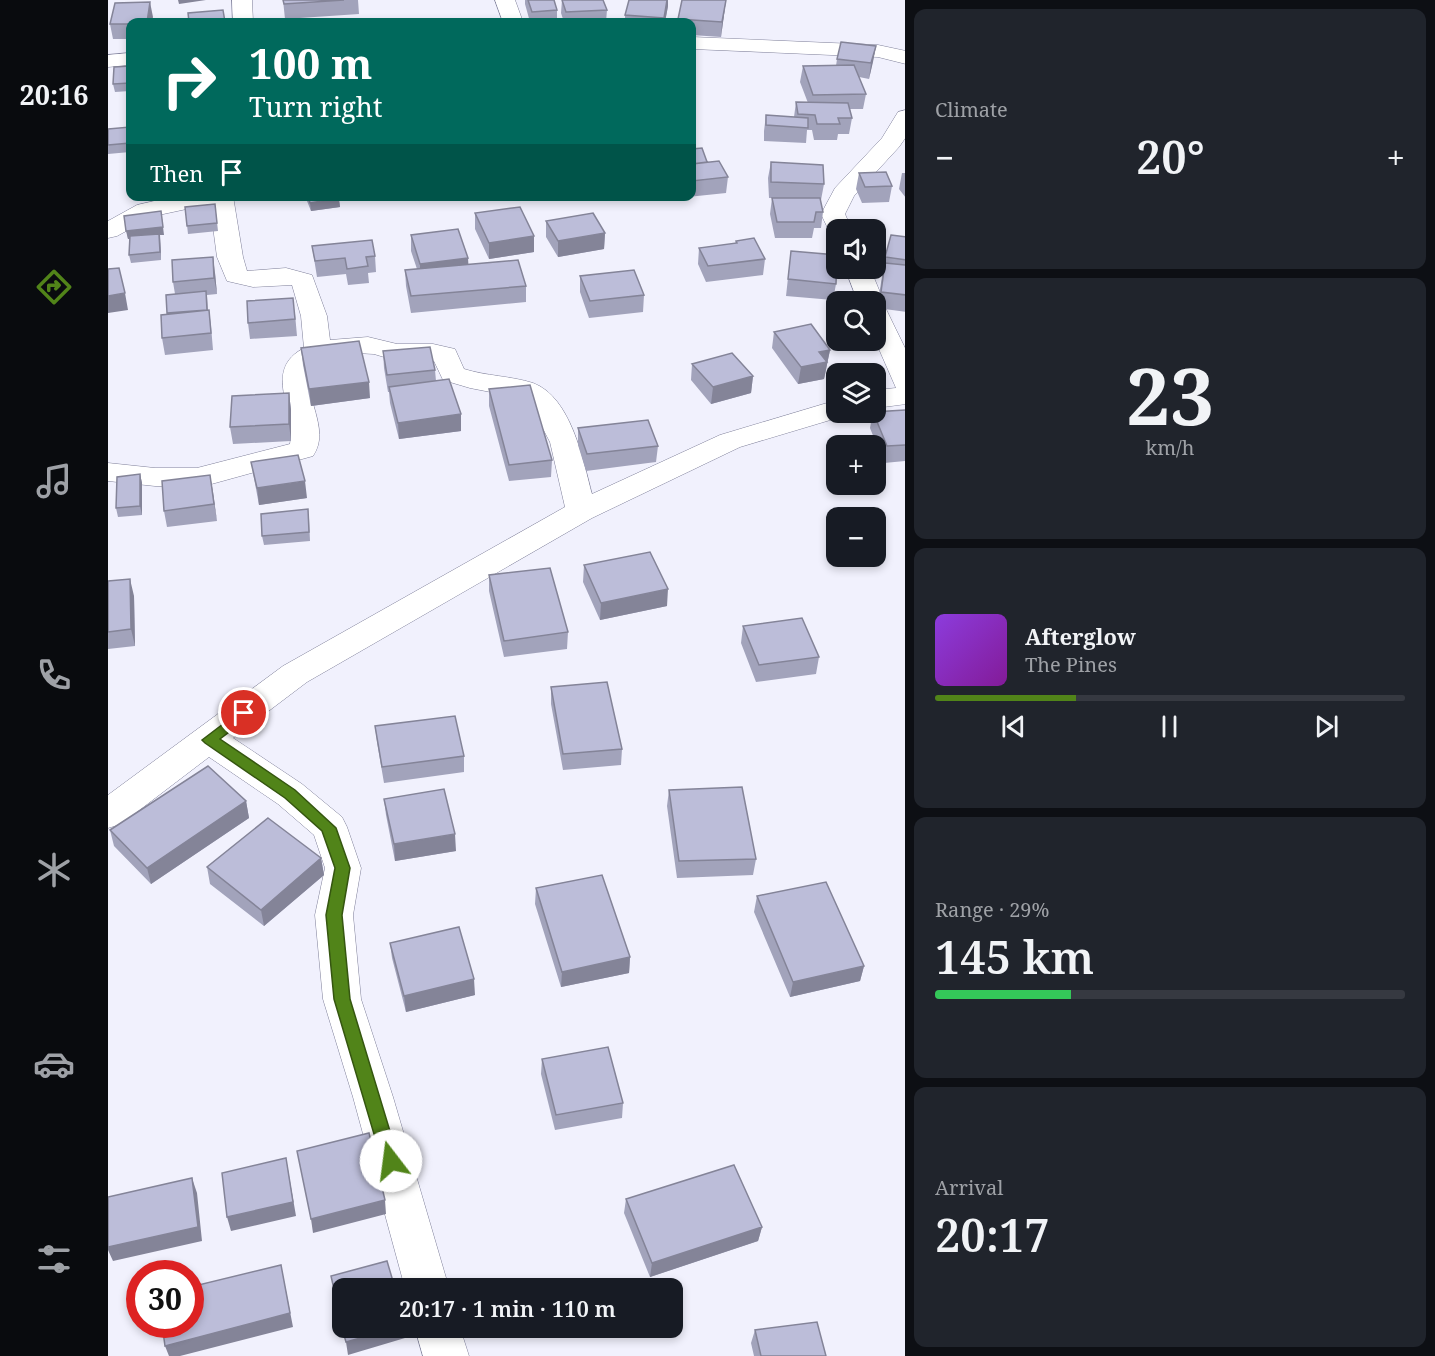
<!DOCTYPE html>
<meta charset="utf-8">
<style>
body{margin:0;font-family:"Noto Serif",serif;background:#20242c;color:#f1f3f6;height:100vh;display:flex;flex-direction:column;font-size:22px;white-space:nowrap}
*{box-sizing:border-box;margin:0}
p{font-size:20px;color:#9ea1a6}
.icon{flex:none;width:33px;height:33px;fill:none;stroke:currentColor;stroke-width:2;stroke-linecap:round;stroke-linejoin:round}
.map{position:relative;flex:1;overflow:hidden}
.details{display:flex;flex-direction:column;gap:9px;padding:9px;background:#0d0f14;width:530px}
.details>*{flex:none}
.top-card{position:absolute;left:18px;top:18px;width:570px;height:183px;border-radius:12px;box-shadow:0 3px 9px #0003;background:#00695c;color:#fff;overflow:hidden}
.tools{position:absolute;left:718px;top:219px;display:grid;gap:12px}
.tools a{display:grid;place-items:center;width:60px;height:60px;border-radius:12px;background:#171b24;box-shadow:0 3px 9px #0003;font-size:30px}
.speed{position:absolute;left:18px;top:1260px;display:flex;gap:12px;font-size:30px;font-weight:700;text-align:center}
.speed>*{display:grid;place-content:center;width:78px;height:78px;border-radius:50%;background:#171b24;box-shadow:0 3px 9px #0003;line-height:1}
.speed .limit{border:9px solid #d22;background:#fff;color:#111}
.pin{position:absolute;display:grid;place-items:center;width:51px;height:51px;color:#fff;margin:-26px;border:3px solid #fff;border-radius:50%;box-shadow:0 2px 6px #0007}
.me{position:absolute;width:66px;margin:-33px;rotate:345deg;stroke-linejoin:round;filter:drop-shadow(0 0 4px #0008)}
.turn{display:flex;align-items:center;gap:21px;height:126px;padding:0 24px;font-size:27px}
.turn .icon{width:78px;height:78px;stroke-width:2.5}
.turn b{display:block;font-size:42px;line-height:51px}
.then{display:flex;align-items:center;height:57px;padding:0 24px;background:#0003;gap:12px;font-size:22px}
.big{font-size:45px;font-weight:600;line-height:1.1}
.details .widget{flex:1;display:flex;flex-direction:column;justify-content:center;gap:9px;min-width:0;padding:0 21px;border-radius:12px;background:#20242c}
.details .dial{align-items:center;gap:0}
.dial b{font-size:78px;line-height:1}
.song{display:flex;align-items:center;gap:18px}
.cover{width:72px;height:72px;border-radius:9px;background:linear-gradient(135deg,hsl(270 70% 55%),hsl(290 70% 35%))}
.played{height:6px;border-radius:3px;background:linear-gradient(90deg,#518419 30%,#363941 30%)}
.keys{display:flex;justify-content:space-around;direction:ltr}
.heat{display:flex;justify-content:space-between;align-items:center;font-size:33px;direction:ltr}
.charge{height:9px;border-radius:4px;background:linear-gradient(90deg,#34c759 29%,#363941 0)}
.trip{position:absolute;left:224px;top:1278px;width:351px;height:60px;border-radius:12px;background:#171b24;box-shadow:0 3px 9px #0003;font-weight:600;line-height:60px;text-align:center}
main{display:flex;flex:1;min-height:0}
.tab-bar{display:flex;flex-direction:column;width:108px;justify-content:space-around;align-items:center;background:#090b0e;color:#9ea1a6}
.tab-bar .icon{width:42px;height:42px}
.tab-bar .selected{color:#518419}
.tab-bar b{font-size:27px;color:#f1f3f6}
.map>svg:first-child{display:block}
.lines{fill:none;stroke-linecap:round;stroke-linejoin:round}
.street-casing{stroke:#7e7f99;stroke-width:1}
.street{fill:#fff;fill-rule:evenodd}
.wall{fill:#a2a3bb}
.shaded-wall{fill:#848498}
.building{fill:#bcbdd9;stroke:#848498;stroke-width:1.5}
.route{fill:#518419;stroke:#355610;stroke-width:1.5}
</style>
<main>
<nav class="tab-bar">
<b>20:16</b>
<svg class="icon selected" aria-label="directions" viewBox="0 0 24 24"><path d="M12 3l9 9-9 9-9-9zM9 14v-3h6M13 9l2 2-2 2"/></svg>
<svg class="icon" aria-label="music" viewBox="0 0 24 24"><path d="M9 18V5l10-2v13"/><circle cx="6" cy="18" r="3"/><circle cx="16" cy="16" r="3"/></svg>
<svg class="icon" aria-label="phone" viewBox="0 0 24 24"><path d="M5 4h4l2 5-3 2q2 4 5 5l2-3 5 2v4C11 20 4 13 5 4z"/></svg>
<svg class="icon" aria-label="climate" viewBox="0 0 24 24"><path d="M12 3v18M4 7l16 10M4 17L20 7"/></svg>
<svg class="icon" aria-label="car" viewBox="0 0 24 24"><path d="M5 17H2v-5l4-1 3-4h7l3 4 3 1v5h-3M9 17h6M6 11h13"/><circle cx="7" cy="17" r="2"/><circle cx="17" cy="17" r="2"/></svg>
<svg class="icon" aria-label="filters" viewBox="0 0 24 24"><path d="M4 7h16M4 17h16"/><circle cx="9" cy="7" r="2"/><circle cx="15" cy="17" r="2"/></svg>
</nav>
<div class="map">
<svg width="798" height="1356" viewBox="0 0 798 1356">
<rect width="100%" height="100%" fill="#f1f1fd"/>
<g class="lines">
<defs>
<path id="street" d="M124 0H144L145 22H125Z
M387 0H407L415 22H395Z
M584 37 770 45 798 51V64L770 57 584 49Z
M22 53V65L0 67V55Z
M798 110V137L791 147 746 196 737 214 744 230H729V237L723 235 713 214 727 188 774 138 790 112Z
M68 196H125L135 257 139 271 178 268 204 275 219 316 222 340 260 337 289 344H325L347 349 356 369C378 376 403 376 425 383 463 397 475 460 484 494L612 435 729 400V412H741L739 415 632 447 484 518 199 682 125 738 194 784 234 817 239 827 253 868 245 915 253 999 285 1097 341 1288H297L245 1097 215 999 207 915 217 868 206 835 170 804 101 757 13 824 0 828V795L175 666 457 507 442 442 425 410 408 397 362 388 335 380 326 361 286 360 266 354 248 353 219 358 204 368C193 397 224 428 205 456L89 488 47 486 0 481V463L47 468H89L182 444C188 410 154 370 196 348L193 316 184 285 145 287 119 281 109 257 102 204 46 216 9 236 0 238V221L29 205Z
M737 268H762L776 302 773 306 777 307 798 350V404L768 408V390L788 388 767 340 768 302H750Z
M307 1328H352L361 1356H315Z"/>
</defs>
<use href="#street" class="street-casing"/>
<use href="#street" class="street"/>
</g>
<path class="wall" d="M175 0H250L251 14 177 19Z
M417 0H446L449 10V22H422L417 4Z
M454 0H495L499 10 498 22H456L453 13Z
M574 0H618L613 37 584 35V22H570Z
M560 6 557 22H517V15Z
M45 17 22 22V39H5L2 24Z
M768 46 761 79 751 77 758 94 755 109H742L744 118 741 134H730L729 140H706L704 130H699L698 143 656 141V131L658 115 686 117 688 102 700 103 692 82 695 66H728L729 59Z
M22 66V91L7 92 5 84Z
M22 127V152L0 154V129Z
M584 149 620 177 618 193 570 198 569 196H584Z
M663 162 716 184 713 200H712L715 212 713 228H706L704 238H667L662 214 664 198H674H661L660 178Z
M751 173 784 186 781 202 754 203 748 189Z
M794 173H798V198L791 189Z
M197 196H230L232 207 203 211Z
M107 204 110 231 80 234 77 207Z
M367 213 426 236V252L381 259 367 229Z
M16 216 56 235H52L53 260 23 263 21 255 22 239H20Z
M438 221 497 233 496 249 450 257 438 237Z
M303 235 360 264 418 286V302L303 313 298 286 297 270 309 269 303 251Z
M798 237V312L769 308 777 257Z
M628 241 657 259 655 275 598 282 590 264 591 248 627 244Z
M204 246 267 256 268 272 260 273 261 283 240 285 238 274 209 277Z
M683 251 728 284 725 300 678 296Z
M107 273 109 294 99 295 100 310H101L103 326 105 350 57 355 54 338 59 314 67 294 65 282Z
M472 276 536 295 535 312 481 318 472 292Z
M187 314 189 336 142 339 140 323Z
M666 332 722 350 716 379 690 384 664 348Z
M193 348 262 398 203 406 195 365Z
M275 351 327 370 328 381 353 414V431L291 439 282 403 281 392H280L276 368Z
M584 364 645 376 643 393 603 404 583 380Z
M381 389 444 460 443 477 401 481 381 406Z
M181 393 183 410V441L125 444 122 427Z
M798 410V461L776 463 762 428 765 412Z
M470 428 550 446 548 462 478 471 470 445Z
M143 462 199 498 151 505Z
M32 474 34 483V515L10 517 8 508Z
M102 475 109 521 59 527 56 511Z
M201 518 202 541 156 545 154 536Z
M476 565 559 606 492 620 475 582Z
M381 575 460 632 459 649 396 657 381 591Z
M0 581 26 596 27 646 0 649Z
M635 626 711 657 708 674 648 682 633 643Z
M443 687 514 749 513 765 455 770 443 704Z
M267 726 356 756V772L276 783 269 742Z
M561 790 648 859 645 875 569 878 559 806Z
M276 799 348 851 287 861 278 815Z
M138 801 141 818 43 884 6 846 2 830Z
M213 858 216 875 156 926 102 884 99 867Z
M428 888 522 957 521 973 453 987 427 904Z
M649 896 756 966 752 981 682 997 646 912Z
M282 943 367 995 298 1012 284 958Z
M434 1059 515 1103 514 1118 447 1130 433 1074Z
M518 1199 654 1227 650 1241 542 1277 516 1213Z
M647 1330 718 1356H646L643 1343Z"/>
<path class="shaded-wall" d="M70 0H98L71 4Z
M559 0H560V6L557 22H555Z
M618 0 613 37 614 22Z
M42 2 45 17 44 22H39Z
M768 46 765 62 761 79 763 63Z
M231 198 232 207 203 211 202 203Z
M53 211 56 235H52L53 260 52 252 51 236 20 239 18 231Z
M497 233 496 249 450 257V241Z
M426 236V252L381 259V243Z
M105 257 107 273 109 294 106 278Z
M360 258 361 274 312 280V264Z
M17 293 20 310 0 313V296Z
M722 350 716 379 690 384 693 367 711 352Z
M645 376 643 393 603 404 605 387Z
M261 382 262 398 203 406 201 389Z
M181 393 183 410V441L181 424Z
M353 414V431L291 439 290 423Z
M32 474 34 483V515L32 506Z
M102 475 105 492 109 521 106 504Z
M197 481 199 498 151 505 149 488Z
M22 579 26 596 27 646 23 629Z
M560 589 559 606 492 620 493 603Z
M138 801 141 818 43 884 39 868Z
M347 834 348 851 287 861 286 844Z
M213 858 216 875 156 926 153 910Z
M522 957 521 973 453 987 454 972Z
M756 966 752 981 682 997 685 982Z
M366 979 367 995 298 1012 296 996Z
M178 1158 188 1216 123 1231 119 1217Z
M84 1178 89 1193 94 1241 5 1261 0 1250V1247Z
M277 1200 278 1214 205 1233 203 1219Z
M654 1227 650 1241 542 1277 544 1263Z
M173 1265 185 1327 72 1356H61L57 1346Z
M288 1328H296L297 1338 240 1355 238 1342Z"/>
<path class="building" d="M175 0H236L176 4Z
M420 0H446L449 10 424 12Z
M454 0H495L499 10 458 12Z
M521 0H559L556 18 517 15Z
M574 0H618L614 22 570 19Z
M42 2 39 22H22V24H2L7 3Z
M115 10 117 22H81L80 13Z
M733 42 768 46 763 63 729 59Z
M746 65 758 94 705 95 695 66Z
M22 66V83L5 84 6 67Z
M688 102 740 103 744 118H730L732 124H709L707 115 690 114Z
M658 115 700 118V128L658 125Z
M22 127V143L0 145V129Z
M594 148 599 162 584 164V149Z
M611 161 620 177 584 181V164Z
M663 162 715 165 716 184 663 182Z
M778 172 784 186 757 187 751 173Z
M200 196H230L231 198 202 203Z
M664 198H712L715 212H708L706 222H669Z
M107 204 109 223 79 226 77 207Z
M412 207 426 236 381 243 367 213Z
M53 211 55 227 18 231 16 216Z
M485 213 497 233 450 241 438 221Z
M350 229 360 258 312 264 303 235Z
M51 234 52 252 21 255 22 236Z
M783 235 798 237V260L777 257Z
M646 238 657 259 600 266 591 248 629 243 628 241Z
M264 240 267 256 258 257 260 266 239 269 237 258 207 261 204 246Z
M683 251 729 255 728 284 680 279Z
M105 257 106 278 65 282 64 260Z
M410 260 418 286 303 296 297 270Z
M777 263 798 265V295L773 292Z
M11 268 17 293 0 296V269Z
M526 270 536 295 482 301 472 276Z
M98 291 99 310 59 313 58 295Z
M185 298 187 319 140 323 139 301Z
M101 310 103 333 54 338 53 315Z
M703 324 722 350 711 352 719 362 693 367 666 332Z
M251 341 261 382 201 389 193 348Z
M322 347 327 370 279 375 275 351Z
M624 353 645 376 605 387 584 364Z
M341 379 353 414 290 423 281 387Z
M422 385 444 460 401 465 381 389Z
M181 393V424L122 427 124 396Z
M798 410V445L779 446 765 412Z
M540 420 550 446 479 454 470 428Z
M190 455 197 481 149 488 143 462Z
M32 474V506L8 508 9 477Z
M102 475 106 504 56 511 54 481Z
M200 509 201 532 154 536 153 514Z
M542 552 560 589 493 603 476 565Z
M442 568 460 632 396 641 381 575Z
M22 579 23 629 0 632V581Z
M694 618 711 657 651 665 635 626Z
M499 682 514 749 455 754 443 687Z
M347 716 356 756 274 767 267 726Z
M100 766 138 801 39 868 2 830Z
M634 787 648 859 571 861 561 790Z
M336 789 347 834 286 844 276 799Z
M160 818 213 858 153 910 99 867Z
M494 875 522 957 454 972 428 888Z
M718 882 756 966 685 982 649 896Z
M351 927 366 979 296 996 282 943Z
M500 1047 515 1103 448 1115 434 1059Z
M261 1133 277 1200 203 1219 189 1151Z
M178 1158 185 1202 119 1217 114 1173Z
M626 1165 654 1227 544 1263 518 1199Z
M84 1178 90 1227 0 1247V1197Z
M279 1261 287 1288H234V1325L223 1276Z
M173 1265 182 1313 57 1346 54 1324H82V1287Z
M709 1322 718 1356H653L647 1330Z
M234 1328H288L238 1342Z"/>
<path class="route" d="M136 708 141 710 143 713 141 717 112 739 187 790 228 828 242 868 234 915 242 999 291 1161 289 1166 283 1169 277 1166 274 1161 226 999 218 915 227 868 214 831 177 798 97 743 94 740Z"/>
</svg>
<div class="tools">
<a><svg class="icon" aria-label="sound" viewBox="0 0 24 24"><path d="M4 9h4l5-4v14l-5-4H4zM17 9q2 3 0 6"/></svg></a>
<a><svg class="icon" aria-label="search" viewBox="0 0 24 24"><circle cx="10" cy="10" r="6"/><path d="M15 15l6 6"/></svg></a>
<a><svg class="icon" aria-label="layers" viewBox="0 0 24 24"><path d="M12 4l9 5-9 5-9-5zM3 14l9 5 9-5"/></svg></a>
<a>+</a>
<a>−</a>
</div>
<div class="speed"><div class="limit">30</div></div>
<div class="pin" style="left:136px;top:713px;background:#d93025"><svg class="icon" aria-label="arrive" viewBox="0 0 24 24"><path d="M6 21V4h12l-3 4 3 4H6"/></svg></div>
<svg class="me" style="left:283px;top:1161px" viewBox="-20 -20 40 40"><circle r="19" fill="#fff"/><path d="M0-13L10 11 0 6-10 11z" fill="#518419"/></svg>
<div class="trip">20:17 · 1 min · 110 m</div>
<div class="top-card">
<div class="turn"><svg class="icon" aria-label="right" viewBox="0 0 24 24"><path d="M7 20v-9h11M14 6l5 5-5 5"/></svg><div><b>100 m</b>Turn right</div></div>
<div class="then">Then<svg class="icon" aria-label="arrive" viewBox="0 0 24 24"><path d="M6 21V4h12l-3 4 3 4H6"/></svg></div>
</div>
</div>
<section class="details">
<div class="widget"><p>Climate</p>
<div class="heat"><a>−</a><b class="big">20°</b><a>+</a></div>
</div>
<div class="widget dial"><b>23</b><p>km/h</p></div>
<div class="widget">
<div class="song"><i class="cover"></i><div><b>Afterglow</b><p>The Pines</p></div></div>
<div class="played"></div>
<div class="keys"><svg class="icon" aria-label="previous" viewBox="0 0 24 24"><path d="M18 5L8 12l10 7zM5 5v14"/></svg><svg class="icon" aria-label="pause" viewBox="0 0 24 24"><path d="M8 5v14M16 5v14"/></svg><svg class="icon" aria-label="next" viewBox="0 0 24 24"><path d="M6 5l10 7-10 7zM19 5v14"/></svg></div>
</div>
<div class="widget"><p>Range · 29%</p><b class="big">145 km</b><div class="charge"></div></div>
<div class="widget"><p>Arrival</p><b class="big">20:17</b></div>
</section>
</main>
